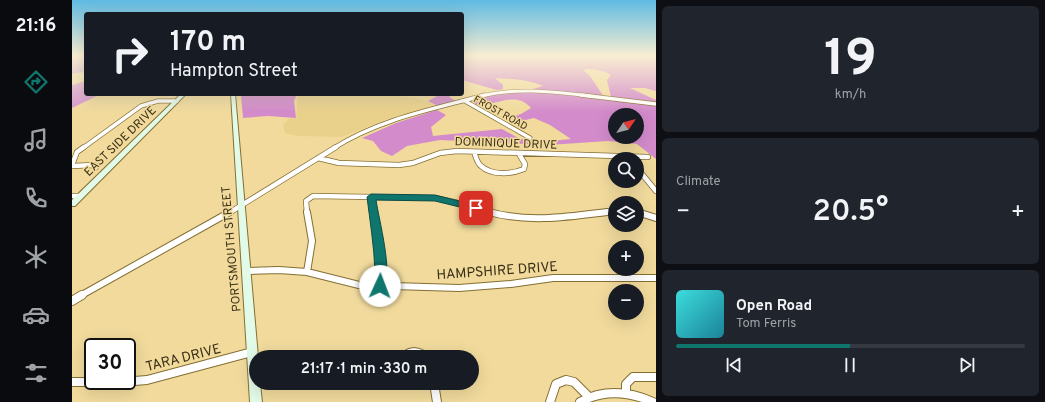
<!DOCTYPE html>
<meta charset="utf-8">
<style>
body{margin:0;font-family:Overpass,sans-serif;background:#20242c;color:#f1f3f6;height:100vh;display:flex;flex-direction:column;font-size:15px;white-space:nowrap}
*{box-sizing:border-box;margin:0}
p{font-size:13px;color:#9ea1a6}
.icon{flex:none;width:22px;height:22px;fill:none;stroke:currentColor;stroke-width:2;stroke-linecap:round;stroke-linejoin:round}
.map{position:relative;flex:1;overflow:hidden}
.details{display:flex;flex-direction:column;gap:6px;padding:6px;background:#0d0f14;width:389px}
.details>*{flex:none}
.hud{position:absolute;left:12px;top:12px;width:380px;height:84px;border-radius:4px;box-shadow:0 4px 16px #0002;background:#171b24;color:#f1f3f6;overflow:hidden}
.needle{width:26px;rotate:55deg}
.fabs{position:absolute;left:536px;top:108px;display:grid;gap:8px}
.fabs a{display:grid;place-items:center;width:36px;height:36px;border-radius:50%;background:#171b24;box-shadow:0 4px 16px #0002;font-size:20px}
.speed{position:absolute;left:12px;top:338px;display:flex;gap:8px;font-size:20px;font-weight:700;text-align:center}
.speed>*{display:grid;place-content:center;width:52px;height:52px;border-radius:50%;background:#171b24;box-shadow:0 4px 16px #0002;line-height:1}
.speed .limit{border:2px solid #111;border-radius:6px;background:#fff;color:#111}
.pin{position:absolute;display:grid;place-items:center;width:34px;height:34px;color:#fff;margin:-17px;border-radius:8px;box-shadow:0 2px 6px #0006}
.me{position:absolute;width:44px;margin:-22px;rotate:2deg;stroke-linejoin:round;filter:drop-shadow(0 0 3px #0008)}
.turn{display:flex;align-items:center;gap:14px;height:84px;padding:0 20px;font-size:18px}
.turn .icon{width:52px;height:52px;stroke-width:2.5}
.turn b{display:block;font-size:28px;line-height:34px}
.big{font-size:30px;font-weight:600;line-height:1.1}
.details .widget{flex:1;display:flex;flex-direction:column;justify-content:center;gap:6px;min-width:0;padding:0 14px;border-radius:6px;background:#20242c}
.details .dial{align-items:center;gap:0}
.dial b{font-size:52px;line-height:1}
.song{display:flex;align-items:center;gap:12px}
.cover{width:48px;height:48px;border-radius:6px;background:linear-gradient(135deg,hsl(180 70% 55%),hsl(190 70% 35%))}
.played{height:4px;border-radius:2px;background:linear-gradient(90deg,#0f766e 50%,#363941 50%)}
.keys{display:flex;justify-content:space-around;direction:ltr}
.heat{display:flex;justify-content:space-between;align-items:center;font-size:22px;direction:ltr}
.trip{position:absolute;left:177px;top:350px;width:230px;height:40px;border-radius:20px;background:#171b24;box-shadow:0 4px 16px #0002;font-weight:600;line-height:40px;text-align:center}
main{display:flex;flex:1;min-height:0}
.tab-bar{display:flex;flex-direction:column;width:72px;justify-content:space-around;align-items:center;background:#090b0e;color:#9ea1a6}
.tab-bar .icon{width:28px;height:28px}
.tab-bar .active{color:#0f766e}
.tab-bar b{font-size:18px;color:#f1f3f6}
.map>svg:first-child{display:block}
.built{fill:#ead18b}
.green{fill:#d696cf}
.forest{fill:#d38bcb;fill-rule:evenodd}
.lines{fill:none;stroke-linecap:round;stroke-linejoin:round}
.stream{stroke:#32c3da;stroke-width:1}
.street-far4-casing{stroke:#836f33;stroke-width:4}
.street-far3-casing{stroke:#836f33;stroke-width:5}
.street-far2-casing{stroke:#836f33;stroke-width:6}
.street-far1-casing{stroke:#836f33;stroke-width:8}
.street-casing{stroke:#836f33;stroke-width:10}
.secondary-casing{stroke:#836f33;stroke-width:2}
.street-far4{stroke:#fff;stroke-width:3}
.street-far3{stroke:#fff;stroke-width:3.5}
.street-far2{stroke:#fff;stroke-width:4.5}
.street-far1{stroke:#fff;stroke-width:6}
.street{stroke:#fff;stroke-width:8}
.secondary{fill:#e2fae8;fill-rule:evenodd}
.route{fill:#0f766e;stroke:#0a4d48}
.labels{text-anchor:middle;stroke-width:3;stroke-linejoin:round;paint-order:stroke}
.far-street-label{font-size:10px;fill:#393017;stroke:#f1da9c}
.street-label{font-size:12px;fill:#393017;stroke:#f1da9c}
.near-street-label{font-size:14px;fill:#393017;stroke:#f1da9c}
</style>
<main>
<nav class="tab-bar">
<b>21:16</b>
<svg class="icon active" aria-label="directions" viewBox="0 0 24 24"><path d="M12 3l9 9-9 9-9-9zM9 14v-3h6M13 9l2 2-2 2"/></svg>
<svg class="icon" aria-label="music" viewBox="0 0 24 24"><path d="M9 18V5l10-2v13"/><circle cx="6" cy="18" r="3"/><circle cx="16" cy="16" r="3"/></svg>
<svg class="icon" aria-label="phone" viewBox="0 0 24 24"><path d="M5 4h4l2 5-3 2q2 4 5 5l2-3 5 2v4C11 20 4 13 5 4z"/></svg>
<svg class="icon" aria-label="climate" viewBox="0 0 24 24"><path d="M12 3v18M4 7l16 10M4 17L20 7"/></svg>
<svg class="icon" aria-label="car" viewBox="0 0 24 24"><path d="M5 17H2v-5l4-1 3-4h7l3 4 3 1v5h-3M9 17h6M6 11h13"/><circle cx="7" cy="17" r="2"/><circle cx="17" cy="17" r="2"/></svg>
<svg class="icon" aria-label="filters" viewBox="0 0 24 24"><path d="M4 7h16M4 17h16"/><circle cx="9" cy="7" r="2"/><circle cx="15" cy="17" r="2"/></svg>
</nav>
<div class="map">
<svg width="584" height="402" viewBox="0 0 584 402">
<rect width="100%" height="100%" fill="#f1da9c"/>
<path class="built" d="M226 94H312L349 99 366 106 313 120 270 137 226 136 213 133 211 125 217 118H224Z"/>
<path class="green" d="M0 56H14V71L0 74Z
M14 81V94H29L0 108V85Z"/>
<path class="forest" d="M390 56H584V91L573 88H558L584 100V103L539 97 535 80 539 75C531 70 522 69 513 69L512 71 518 76 532 97 461 89 471 86C456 79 440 79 423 78L431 85V89L425 90 390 80Z
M448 92 478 93 584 105V159L565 144 536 141 476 145 368 140 335 146 320 156 309 151 301 141 290 138 324 123 365 110 374 115 359 127 361 136 430 129 448 139 479 141 499 139 478 125 462 118 449 121 440 117 449 114 459 108C444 90 424 106 407 105 404 105 400 102 398 101L430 93ZM543 115H565V137H543Z
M169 94H225L222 101 224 118 196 116 171 118Z
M361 94H379L381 95 377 97 384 101 366 106 356 101 365 96Z"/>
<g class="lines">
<path class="stream" d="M10 73 7 69 14 66"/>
<defs>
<path id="street-far4" d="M409 96C445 87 482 92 518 96"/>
<path id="street-far3" d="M509 95 584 104
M393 101 458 138
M11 148 69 106 86 101H105
M262 148C307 119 362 109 413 95"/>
<path id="street-far2" d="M402 152C404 157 405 163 409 166 420 176 440 174 452 169L453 164 447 154
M246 158 267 163 327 165 341 163 368 153 385 151 576 157
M0 165 5 152 12 147
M0 166 22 165 25 166 23 168
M565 168 584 191
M0 196H8
M299 197 302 213
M565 212 568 213
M157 213 264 147
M235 213 234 201 241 196 363 198 382 202 421 213
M528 213 543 211"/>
<path id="street-far1" d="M235 212 240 241 235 272
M302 212 308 253V286
M417 212C457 223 495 217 535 212
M565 212 584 218
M174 271 207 270 235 272 287 285 387 288 439 284 481 278H584
M8 296 158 212"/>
<path id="street" d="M0 301 10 295
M332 357C339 350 347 351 354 357
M0 382H50L75 380 180 352
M362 383 365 402
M554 393V384L561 377H584
M478 402 484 384 494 380 502 382 517 397
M508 402C532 389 556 391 581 402"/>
<path id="secondary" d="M109 94H114L3 206H0V200Z
M159 94H163L186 357H184V383H188L190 402H178Z"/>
</defs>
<use href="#street-far4" class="street-far4-casing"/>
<use href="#street-far3" class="street-far3-casing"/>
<use href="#street-far2" class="street-far2-casing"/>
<use href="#street-far1" class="street-far1-casing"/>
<use href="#street" class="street-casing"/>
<use href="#secondary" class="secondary-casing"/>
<use href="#street-far4" class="street-far4"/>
<use href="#street-far3" class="street-far3"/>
<use href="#street-far2" class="street-far2"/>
<use href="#street-far1" class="street-far1"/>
<use href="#street" class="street"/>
<use href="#secondary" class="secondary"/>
</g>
<linearGradient id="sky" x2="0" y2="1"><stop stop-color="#5fbae2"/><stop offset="0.5" stop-color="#f9eed2"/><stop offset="1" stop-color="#f9eed2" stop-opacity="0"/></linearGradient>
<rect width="584" height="112" fill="url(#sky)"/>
<path class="route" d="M299 194 363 195 407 206 409 208 404 211 363 201 304 200C307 220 321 272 312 289L308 291 304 289C301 284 304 277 303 271 302 246 298 221 295 197Z"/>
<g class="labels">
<g class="far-street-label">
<text transform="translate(429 112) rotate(29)" y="4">FROST ROAD</text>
</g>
<g class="street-label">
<text transform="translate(48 141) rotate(-44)" y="4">EAST SIDE DRIVE</text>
<text transform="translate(434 143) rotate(2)" y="4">DOMINIQUE DRIVE</text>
<text transform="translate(159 249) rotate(-95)" y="4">PORTSMOUTH STREET</text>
</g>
<g class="near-street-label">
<text transform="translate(425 270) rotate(-4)" y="5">HAMPSHIRE DRIVE</text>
<text transform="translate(111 357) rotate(-14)" y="5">TARA DRIVE</text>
</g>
</g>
</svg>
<div class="fabs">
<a><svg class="needle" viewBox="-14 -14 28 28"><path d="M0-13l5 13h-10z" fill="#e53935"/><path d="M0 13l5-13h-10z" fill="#9ea1a6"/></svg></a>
<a><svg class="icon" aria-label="search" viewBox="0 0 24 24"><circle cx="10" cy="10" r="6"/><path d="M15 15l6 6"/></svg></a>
<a><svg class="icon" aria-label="layers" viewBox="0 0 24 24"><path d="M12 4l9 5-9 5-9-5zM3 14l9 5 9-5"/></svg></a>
<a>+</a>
<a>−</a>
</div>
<div class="speed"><div class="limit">30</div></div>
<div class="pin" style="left:404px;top:208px;background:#d93025"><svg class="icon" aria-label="arrive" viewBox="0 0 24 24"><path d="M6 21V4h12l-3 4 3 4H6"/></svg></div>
<svg class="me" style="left:308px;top:286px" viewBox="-20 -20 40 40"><circle r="19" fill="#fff"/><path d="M0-13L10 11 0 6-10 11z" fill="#0f766e"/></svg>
<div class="trip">21:17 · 1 min · 330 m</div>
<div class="hud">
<div class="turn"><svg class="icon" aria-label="right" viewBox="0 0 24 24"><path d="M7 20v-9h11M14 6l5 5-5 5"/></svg><div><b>170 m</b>Hampton Street</div></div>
</div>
</div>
<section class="details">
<div class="widget dial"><b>19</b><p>km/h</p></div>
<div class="widget"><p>Climate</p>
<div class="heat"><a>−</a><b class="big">20.5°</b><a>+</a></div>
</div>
<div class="widget">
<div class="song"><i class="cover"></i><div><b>Open Road</b><p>Tom Ferris</p></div></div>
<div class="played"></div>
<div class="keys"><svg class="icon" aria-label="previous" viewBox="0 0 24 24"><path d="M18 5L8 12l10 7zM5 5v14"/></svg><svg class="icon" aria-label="pause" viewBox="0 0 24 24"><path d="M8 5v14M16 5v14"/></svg><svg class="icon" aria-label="next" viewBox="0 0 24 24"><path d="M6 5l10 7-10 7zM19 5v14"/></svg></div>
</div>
</section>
</main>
